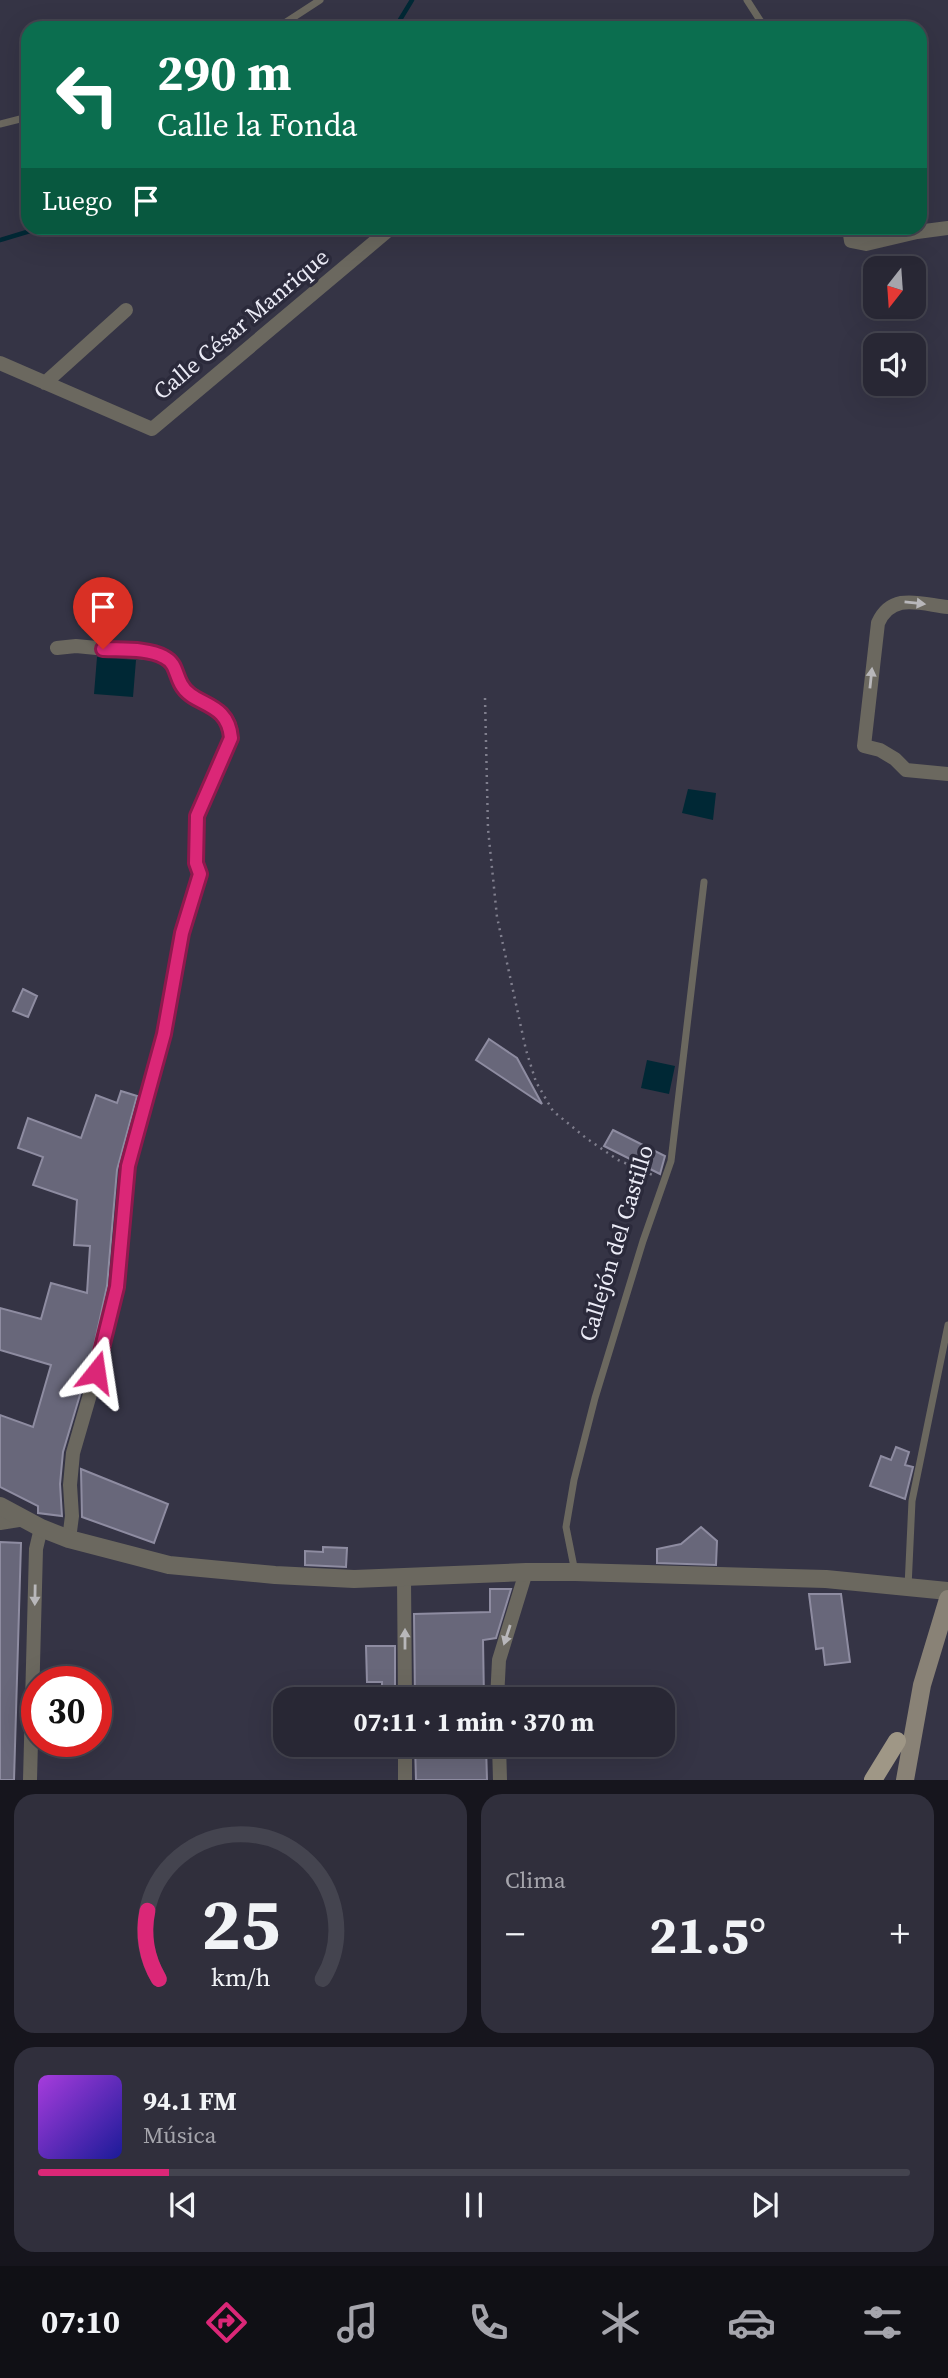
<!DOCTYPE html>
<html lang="es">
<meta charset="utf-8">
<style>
body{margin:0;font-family:"Source Serif 4",serif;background:#302f3c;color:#f1f3f6;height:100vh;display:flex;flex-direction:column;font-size:26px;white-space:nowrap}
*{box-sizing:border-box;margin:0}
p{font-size:23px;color:#a5a5ac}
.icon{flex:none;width:38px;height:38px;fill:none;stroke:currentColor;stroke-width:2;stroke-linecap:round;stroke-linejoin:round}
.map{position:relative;height:1780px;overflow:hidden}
.panel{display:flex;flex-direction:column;gap:14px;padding:14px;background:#16151d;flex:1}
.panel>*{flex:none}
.top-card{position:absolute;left:21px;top:21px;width:906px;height:214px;border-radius:21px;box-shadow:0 7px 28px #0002,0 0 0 2px #44444f;background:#0b6e4f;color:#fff;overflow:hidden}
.needle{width:46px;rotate:197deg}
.tools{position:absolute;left:863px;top:256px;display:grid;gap:14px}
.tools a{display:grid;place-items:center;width:63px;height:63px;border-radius:14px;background:#282734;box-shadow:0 7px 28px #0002,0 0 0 2px #44444f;font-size:35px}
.speed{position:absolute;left:21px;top:1666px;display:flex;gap:14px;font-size:35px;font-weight:700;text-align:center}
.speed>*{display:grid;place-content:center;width:91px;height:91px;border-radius:50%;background:#282734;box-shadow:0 7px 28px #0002,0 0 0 2px #44444f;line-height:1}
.speed .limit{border:10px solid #d22;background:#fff;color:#111}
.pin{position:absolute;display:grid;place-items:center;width:60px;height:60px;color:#fff;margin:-72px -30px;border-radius:50% 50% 50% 0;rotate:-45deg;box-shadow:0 0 7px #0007}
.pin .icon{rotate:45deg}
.me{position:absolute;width:77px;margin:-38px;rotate:15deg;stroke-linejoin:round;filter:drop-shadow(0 0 5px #0008)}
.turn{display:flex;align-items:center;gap:24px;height:147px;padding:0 21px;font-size:32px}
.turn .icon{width:91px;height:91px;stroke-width:2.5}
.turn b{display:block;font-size:49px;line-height:60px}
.then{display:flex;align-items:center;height:66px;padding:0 21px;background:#0003;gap:14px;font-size:26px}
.big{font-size:52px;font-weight:700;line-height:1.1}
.panel .card{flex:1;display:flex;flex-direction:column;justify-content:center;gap:10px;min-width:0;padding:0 24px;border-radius:21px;background:#302f3c}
.panel .dial{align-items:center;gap:0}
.dial svg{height:182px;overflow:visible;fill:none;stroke:#44444f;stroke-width:7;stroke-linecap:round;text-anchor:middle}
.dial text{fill:#f1f3f6;stroke:none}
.song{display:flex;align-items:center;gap:21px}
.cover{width:84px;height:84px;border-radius:10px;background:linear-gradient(135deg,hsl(280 70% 55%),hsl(240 70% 35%))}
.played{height:7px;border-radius:4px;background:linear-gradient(90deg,#db2777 15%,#44444f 15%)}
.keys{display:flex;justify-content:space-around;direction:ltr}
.heat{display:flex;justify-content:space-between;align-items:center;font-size:38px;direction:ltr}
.panel .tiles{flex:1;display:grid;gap:14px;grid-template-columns:1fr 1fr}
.card:last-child{grid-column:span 2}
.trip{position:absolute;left:273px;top:1687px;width:402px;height:70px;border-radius:21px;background:#282734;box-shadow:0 7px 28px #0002,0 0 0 2px #44444f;font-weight:700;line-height:70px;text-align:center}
.dock{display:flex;height:112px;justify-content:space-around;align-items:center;background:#101015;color:#a5a5ac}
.dock .icon{width:49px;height:49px}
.dock .active{color:#db2777}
.dock b{font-size:32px;color:#f1f3f6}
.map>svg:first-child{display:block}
.water{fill:#002835}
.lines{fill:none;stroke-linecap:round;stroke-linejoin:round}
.stream{stroke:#002835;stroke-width:4.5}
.building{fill:#68677a;stroke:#8e8ca1;stroke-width:2}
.path{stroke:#807f8e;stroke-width:2.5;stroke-dasharray:2 5;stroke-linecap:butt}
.service{stroke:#6b685f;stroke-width:7}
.minor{stroke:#6b685f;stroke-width:14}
.tertiary{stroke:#6b685f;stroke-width:18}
.secondary{stroke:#898276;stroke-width:18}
.primary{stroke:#9f9786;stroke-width:18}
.oneway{fill:#b8b7ba}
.route-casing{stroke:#8e194d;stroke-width:18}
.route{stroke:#db2777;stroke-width:12}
.labels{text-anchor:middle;stroke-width:7;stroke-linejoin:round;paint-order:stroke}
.street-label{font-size:23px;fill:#ebebf6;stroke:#2b2a3b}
</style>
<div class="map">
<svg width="948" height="1780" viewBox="0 0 948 1780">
<rect width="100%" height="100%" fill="#353445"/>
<path class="water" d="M97 657 136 660 133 697 94 694Z
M688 789 716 793 713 820 682 813Z
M647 1060 675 1066 669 1094 641 1088Z"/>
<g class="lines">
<path class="stream" d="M395 28 412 0
M0 240 40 228"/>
</g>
<path class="building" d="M23 989 37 996 28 1017 13 1011Z
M489 1039 517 1058 542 1104 476 1060Z
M121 1091 137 1096 117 1170 107 1286 93 1351 63 1452 60 1484 62 1516 38 1513V1506L0 1487V1415L33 1427 51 1365 0 1350V1308L41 1319 51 1283 87 1293 90 1246 74 1245 77 1200 33 1185 43 1157 18 1148 28 1118 81 1138 96 1095 117 1103Z
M613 1130 665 1156 660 1174 604 1146Z
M896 1447 909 1452 905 1465 913 1467 905 1499 870 1486 881 1456 891 1460Z
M81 1469 168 1504 154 1543 82 1517Z
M701 1527 717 1541 716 1565 657 1563V1549L681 1544Z
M0 1542 21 1543 14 1780H0Z
M323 1547 347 1548 346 1567 305 1565V1551L323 1552Z
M490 1589H511L496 1638 483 1640 484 1699H415L414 1614 490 1612Z
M809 1594H841L850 1662 825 1665 823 1648 816 1649Z
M366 1646H395V1699H382V1682H367Z
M415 1745H486L487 1780H416Z"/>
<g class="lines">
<path class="path" d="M485 698 488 829 497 917 526 1050 536 1082 553 1111 586 1138 618 1160 655 1176"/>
<path class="service" d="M747 0 765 28
M277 28 320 0
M0 124 28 117
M575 1572 566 1527 574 1480 595 1398 643 1241 671 1161 704 882
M908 1587 912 1501 948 1325"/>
<path class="minor" d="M849 228 851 241 866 244 917 232 948 228
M0 363 152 429 391 228
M45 383 126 310
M948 607C920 604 892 592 878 623L864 746 880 750 895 759 906 770 948 774
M57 648 76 646 158 654C180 663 172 676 184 688 196 699 214 705 225 717 231 723 231 730 231 738L197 816 196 863 200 874 182 933 164 1034 128 1166 117 1288 102 1353 73 1453 70 1485 72 1516 69 1539
M0 1523 25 1519
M404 1579 405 1699
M497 1699 499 1660 526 1572
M405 1745V1780
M499 1745 500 1780
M30 1780 36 1549 41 1528"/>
<path class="tertiary" d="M0 1506 41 1528 69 1539 169 1565 275 1575 354 1579 526 1572H575L826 1579 948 1591"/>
<path class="secondary" d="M905 1780 922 1685 948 1599"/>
<path class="primary" d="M873 1780 897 1741"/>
</g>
<defs><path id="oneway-solid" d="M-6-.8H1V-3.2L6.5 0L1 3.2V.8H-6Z" transform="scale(1.75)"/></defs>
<g class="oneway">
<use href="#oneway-solid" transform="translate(915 603) rotate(6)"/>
<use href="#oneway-solid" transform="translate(871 678) rotate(-84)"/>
<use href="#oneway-solid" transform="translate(35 1595) rotate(91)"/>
<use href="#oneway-solid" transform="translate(507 1635) rotate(108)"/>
<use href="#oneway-solid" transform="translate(405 1639) rotate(-90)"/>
</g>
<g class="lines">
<defs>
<path id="route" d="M96 1372 117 1287 128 1166 164 1034 182 933 200 874 196 863 197 816 231 738C228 700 193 707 181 684 175 673 176 663 164 657 148 648 122 650 103 649"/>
</defs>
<use href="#route" class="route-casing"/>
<use href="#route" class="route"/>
</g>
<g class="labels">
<g class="street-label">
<text transform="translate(241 324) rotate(-40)" y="8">Calle César Manrique</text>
<text transform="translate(616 1243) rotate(-73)" y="8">Callejón del Castillo</text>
</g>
</g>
</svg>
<div class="tools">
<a><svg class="needle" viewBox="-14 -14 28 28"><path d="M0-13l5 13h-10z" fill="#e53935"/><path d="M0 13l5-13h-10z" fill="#a5a5ac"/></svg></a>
<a><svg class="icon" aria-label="sound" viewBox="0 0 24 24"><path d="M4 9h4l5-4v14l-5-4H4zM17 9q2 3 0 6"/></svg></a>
</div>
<div class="speed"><div class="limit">30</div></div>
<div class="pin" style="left:103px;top:649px;background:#d93025"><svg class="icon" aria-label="arrive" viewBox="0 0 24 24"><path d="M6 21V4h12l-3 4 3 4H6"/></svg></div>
<svg class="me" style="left:96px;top:1372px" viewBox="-20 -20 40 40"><path d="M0-17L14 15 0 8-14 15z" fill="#db2777" stroke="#fff" stroke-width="4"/></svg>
<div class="trip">07:11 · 1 min · 370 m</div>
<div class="top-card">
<div class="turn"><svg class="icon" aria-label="left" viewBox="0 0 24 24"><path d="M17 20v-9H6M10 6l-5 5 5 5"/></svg><div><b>290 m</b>Calle la Fonda</div></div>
<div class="then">Luego<svg class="icon" aria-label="arrive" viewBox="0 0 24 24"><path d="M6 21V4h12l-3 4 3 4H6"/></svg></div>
</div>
</div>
<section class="panel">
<div class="tiles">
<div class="card dial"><svg viewBox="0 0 100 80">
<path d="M14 69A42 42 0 1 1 86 69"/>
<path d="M14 69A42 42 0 0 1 9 39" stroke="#db2777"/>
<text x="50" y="56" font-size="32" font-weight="700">25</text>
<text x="50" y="72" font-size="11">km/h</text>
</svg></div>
<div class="card"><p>Clima</p>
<div class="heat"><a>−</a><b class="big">21.5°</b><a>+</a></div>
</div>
<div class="card">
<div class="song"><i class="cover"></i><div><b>94.1 FM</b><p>Música</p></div></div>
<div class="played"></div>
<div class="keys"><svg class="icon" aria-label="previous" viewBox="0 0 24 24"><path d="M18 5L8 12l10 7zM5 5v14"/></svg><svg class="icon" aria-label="pause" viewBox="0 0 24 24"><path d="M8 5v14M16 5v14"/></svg><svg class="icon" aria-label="next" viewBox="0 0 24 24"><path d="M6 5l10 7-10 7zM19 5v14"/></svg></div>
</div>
</div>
</section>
<nav class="dock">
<b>07:10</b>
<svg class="icon active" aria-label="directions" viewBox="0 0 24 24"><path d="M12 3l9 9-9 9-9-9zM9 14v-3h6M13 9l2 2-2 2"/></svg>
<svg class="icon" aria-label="music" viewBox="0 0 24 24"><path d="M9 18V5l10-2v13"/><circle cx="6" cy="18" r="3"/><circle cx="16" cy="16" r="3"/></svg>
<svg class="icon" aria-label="phone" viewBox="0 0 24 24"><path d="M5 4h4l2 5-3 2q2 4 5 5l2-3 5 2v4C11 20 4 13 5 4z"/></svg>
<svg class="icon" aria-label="climate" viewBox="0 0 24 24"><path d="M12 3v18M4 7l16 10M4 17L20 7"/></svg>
<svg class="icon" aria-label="car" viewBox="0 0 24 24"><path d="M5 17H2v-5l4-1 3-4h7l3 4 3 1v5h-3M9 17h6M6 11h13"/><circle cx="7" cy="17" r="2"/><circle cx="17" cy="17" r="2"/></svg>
<svg class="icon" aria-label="filters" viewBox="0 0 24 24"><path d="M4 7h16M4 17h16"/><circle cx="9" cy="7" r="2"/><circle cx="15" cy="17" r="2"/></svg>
</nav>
